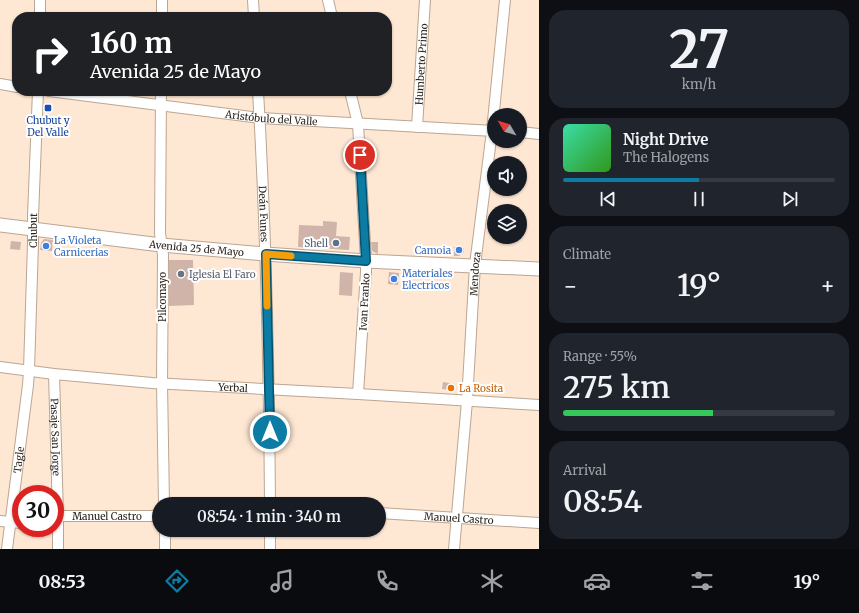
<!DOCTYPE html>
<meta charset="utf-8">
<style>
body{margin:0;font-family:Merriweather,serif;background:#20242c;color:#f1f3f6;height:100vh;display:flex;flex-direction:column;font-size:15px;white-space:nowrap}
*{box-sizing:border-box;margin:0}
p{font-size:13px;color:#9ea1a6}
.icon{flex:none;width:22px;height:22px;fill:none;stroke:currentColor;stroke-width:2;stroke-linecap:round;stroke-linejoin:round}
.map{position:relative;flex:1;overflow:hidden}
.details{display:flex;flex-direction:column;gap:10px;padding:10px;background:#0d0f14;width:320px}
.details>*{flex:none}
.guide{position:absolute;left:12px;top:12px;width:380px;height:84px;border-radius:16px;box-shadow:0 1px 3px #0004;background:#202124;color:#fff;overflow:hidden}
.needle{width:26px;rotate:308deg}
.buttons{position:absolute;left:487px;top:108px;display:grid;gap:8px}
.buttons a{display:grid;place-items:center;width:40px;height:40px;border-radius:50%;background:#171b24;box-shadow:0 1px 3px #0004;font-size:20px}
.speed{position:absolute;left:12px;top:485px;display:flex;gap:8px;font-size:20px;font-weight:700;text-align:center}
.speed>*{display:grid;place-content:center;width:52px;height:52px;border-radius:50%;background:#171b24;box-shadow:0 1px 3px #0004;line-height:1}
.speed .limit{border:6px solid #d22;background:#fff;color:#111}
.pin{position:absolute;display:grid;place-items:center;width:34px;height:34px;color:#fff;margin:-17px;border:2px solid #fff;border-radius:50%;box-shadow:0 1px 4px #0007}
.me{position:absolute;width:44px;margin:-22px;rotate:0deg;stroke-linejoin:round;filter:drop-shadow(0 0 3px #0008)}
.turn{display:flex;align-items:center;gap:14px;height:84px;padding:0 12px;font-size:18px}
.turn .icon{width:52px;height:52px;stroke-width:2.5}
.turn b{display:block;font-size:28px;line-height:34px}
.big{font-size:30px;font-weight:600;line-height:1.1}
.details .card{flex:1;display:flex;flex-direction:column;justify-content:center;gap:6px;min-width:0;padding:0 14px;border-radius:16px;background:#20242c}
.details .dial{align-items:center;gap:0}
.dial b{font-size:52px;line-height:1}
.song{display:flex;align-items:center;gap:12px}
.cover{width:48px;height:48px;border-radius:6px;background:linear-gradient(135deg,hsl(160 70% 55%),hsl(110 70% 35%))}
.played{height:4px;border-radius:2px;background:linear-gradient(90deg,#0d7ca5 50%,#363941 50%)}
.keys{display:flex;justify-content:space-around;direction:ltr}
.heat{display:flex;justify-content:space-between;align-items:center;font-size:22px;direction:ltr}
.charge{height:6px;border-radius:3px;background:linear-gradient(90deg,#34c759 55%,#363941 0)}
.trip{position:absolute;left:152px;top:497px;width:234px;height:40px;border-radius:20px;background:#171b24;box-shadow:0 1px 3px #0004;font-weight:600;line-height:40px;text-align:center}
.tabs{display:flex;height:64px;justify-content:space-around;align-items:center;background:#090b0e;color:#9ea1a6}
.tabs .icon{width:28px;height:28px}
.tabs .current{color:#0d7ca5}
.tabs b{font-size:18px;color:#f1f3f6}
main{display:flex;flex:1;min-height:0}
.map>svg:first-child{display:block}
.building{fill:#d0b4a9}
.lines{fill:none;stroke-linecap:round;stroke-linejoin:round}
.minor-casing{stroke:#bba693;stroke-width:12}
.major-casing{stroke:#bba693;stroke-width:15}
.minor{stroke:#fff;stroke-width:10}
.major{stroke:#fff;stroke-width:13}
.route-casing{stroke:#08516b;stroke-width:10}
.route{stroke:#0d7ca5;stroke-width:7}
.slow{stroke:#f59e0b;stroke-width:7}
.transit-dot{fill:#1a4fb4;stroke:#fff;stroke-width:1.5}
.service-dot{fill:#5c6f8a;stroke:#fff;stroke-width:1.5}
.shop-dot{fill:#3f7fe0;stroke:#fff;stroke-width:1.5}
.worship-dot{fill:#6b7280;stroke:#fff;stroke-width:1.5}
.food-dot{fill:#e8710a;stroke:#fff;stroke-width:1.5}
.labels{text-anchor:middle;stroke-width:4;stroke-linejoin:round;paint-order:stroke}
.street-label{font-size:10px;fill:#2c241d;stroke:#fff}
.transit-label{font-size:10px;fill:#164399;stroke:#fff}
.shop-label{font-size:10px;fill:#366cbe;stroke:#fff;text-anchor:start}
.service-label{font-size:10px;fill:#4e5e75;stroke:#fff;text-anchor:end}
.worship-label{font-size:10px;fill:#5b616d;stroke:#fff;text-anchor:start}
.food-label{font-size:10px;fill:#c56008;stroke:#fff;text-anchor:start}
</style>
<main>
<div class="map">
<svg width="539" height="549" viewBox="0 0 539 549">
<rect width="100%" height="100%" fill="#fee7d3"/>
<path class="building" d="M323 221 337 222 336 236 350 237 349 250 298 247 299 225 323 226Z
M44 239 53 240 52 251 40 250 41 243Z
M11 241 21 242 20 250 10 249Z
M371 242H378V254L372 251Z
M454 247 464 248V252L459 256H454Z
M169 260H193L194 305 169 306Z
M340 272 353 273 352 296 339 295Z
M389 272 399 273 398 285 388 284Z
M443 382 454 384 453 390 442 389Z"/>
<g class="lines">
<defs>
<g id="minor">
<path d="M253 0 254 17"/>
<path d="M328 0 332 17"/>
<path d="M40 17V0"/>
<path d="M162 17V0"/>
<path d="M0 84 17 87"/>
<path id="s1" d="M49 91 260 118 494 131"/>
<path d="M161 91 160 233 163 255 162 383 164 504"/>
<path id="s2" d="M258 91C266 228 269 366 270 504"/>
<path d="M350 91 358 124 366 261V272L358 394"/>
<path id="s3" d="M417 127 425 0"/>
<path d="M520 132 539 134"/>
<path id="s4" d="M0 367 54 374 152 383 358 394 539 405"/>
<path id="s5" d="M54 374 58 516V549"/>
<path id="s6" d="M379 513 539 523"/>
<path id="s7" d="M55 516H159"/>
<path d="M0 521 21 523"/>
<path d="M270 530V549"/>
<path id="s8" d="M7 549 28 385 29 370 33 243V216L38 91"/>
<path d="M165 549V530"/>
<path id="s9" d="M454 549 467 401 475 265 492 131 505 0"/>
</g>
<g id="major">
<path id="s10" d="M0 225 161 245 265 254 366 261 539 269"/>
</g>
</defs>
<use href="#minor" class="minor-casing"/>
<use href="#major" class="major-casing"/>
<use href="#minor" class="minor"/>
<use href="#major" class="major"/>
</g>
<g class="lines">
<defs>
<path id="route" d="M270 432 269 389 266 254 366 261 360 155"/>
</defs>
<use href="#route" class="route-casing"/>
<use href="#route" class="route"/>
<path class="slow" d="M267 306 266 254 291 256"/>
</g>
<rect class="transit-dot" x="44" y="104" width="8" height="8" rx="2"/>
<circle class="service-dot" cx="336" cy="243" r="4"/>
<g class="shop-dot">
<circle cx="46" cy="246" r="4"/>
<circle cx="459" cy="250" r="4"/>
<circle cx="394" cy="279" r="4"/>
</g>
<circle class="worship-dot" cx="181" cy="274" r="4"/>
<circle class="food-dot" cx="451" cy="388" r="4"/>
<g class="labels">
<g class="street-label">
<text dy="4" stroke="none"><textPath href="#s3" startOffset="63">Humberto Primo</textPath></text>
<text dy="4" stroke="none"><textPath href="#s1" startOffset="224">Aristóbulo del Valle</textPath></text>
<text dy="4" stroke="none"><textPath href="#s2" startOffset="123">Deán Funes</textPath></text>
<text dy="4" stroke="none"><textPath href="#s8" startOffset="320">Chubut</textPath></text>
<text dy="4" stroke="none"><textPath href="#s10" startOffset="198">Avenida 25 de Mayo</textPath></text>
<text dy="4" stroke="none"><textPath href="#s9" startOffset="276">Mendoza</textPath></text>
<text transform="translate(162 297) rotate(-90)" y="4">Pilcomayo</text>
<text transform="translate(364 302) rotate(-87)" y="4">Ivan Franko</text>
<text dy="4" stroke="none"><textPath href="#s4" startOffset="234">Yerbal</textPath></text>
<text dy="4" stroke="none"><textPath href="#s5" startOffset="63">Pasaje San Jorge</textPath></text>
<text dy="4" stroke="none"><textPath href="#s8" startOffset="90">Tagle</textPath></text>
<text dy="4" stroke="none"><textPath href="#s7" startOffset="52">Manuel Castro</textPath></text>
<text dy="4" stroke="none"><textPath href="#s6" startOffset="80">Manuel Castro</textPath></text>
</g>
<g class="transit-label">
<text x="48" y="124">Chubut y<tspan x="48" dy="12">Del Valle</tspan></text>
</g>
<g class="shop-label">
<text x="54" y="244">La Violeta<tspan x="54" dy="12">Carnicerias</tspan></text>
<text x="451" y="254" text-anchor="end">Camoia</text>
<text x="402" y="277">Materiales<tspan x="402" dy="12">Electricos</tspan></text>
</g>
<g class="service-label">
<text x="328" y="247">Shell</text>
</g>
<g class="worship-label">
<text x="189" y="278">Iglesia El Faro</text>
</g>
<g class="food-label">
<text x="459" y="392">La Rosita</text>
</g>
</g>
</svg>
<div class="buttons">
<a><svg class="needle" viewBox="-14 -14 28 28"><path d="M0-13l5 13h-10z" fill="#e53935"/><path d="M0 13l5-13h-10z" fill="#9ea1a6"/></svg></a>
<a><svg class="icon" aria-label="sound" viewBox="0 0 24 24"><path d="M4 9h4l5-4v14l-5-4H4zM17 9q2 3 0 6"/></svg></a>
<a><svg class="icon" aria-label="layers" viewBox="0 0 24 24"><path d="M12 4l9 5-9 5-9-5zM3 14l9 5 9-5"/></svg></a>
</div>
<div class="speed"><div class="limit">30</div></div>
<div class="pin" style="left:360px;top:155px;background:#d93025"><svg class="icon" aria-label="arrive" viewBox="0 0 24 24"><path d="M6 21V4h12l-3 4 3 4H6"/></svg></div>
<svg class="me" style="left:270px;top:432px" viewBox="-20 -20 40 40"><circle r="17" fill="#0d7ca5" stroke="#fff" stroke-width="3"/><path d="M0-11L8 9 0 5-8 9z" fill="#fff"/></svg>
<div class="trip">08:54 · 1 min · 340 m</div>
<div class="guide">
<div class="turn"><svg class="icon" aria-label="right" viewBox="0 0 24 24"><path d="M7 20v-9h11M14 6l5 5-5 5"/></svg><div><b>160 m</b>Avenida 25 de Mayo</div></div>
</div>
</div>
<section class="details">
<div class="card dial"><b>27</b><p>km/h</p></div>
<div class="card">
<div class="song"><i class="cover"></i><div><b>Night Drive</b><p>The Halogens</p></div></div>
<div class="played"></div>
<div class="keys"><svg class="icon" aria-label="previous" viewBox="0 0 24 24"><path d="M18 5L8 12l10 7zM5 5v14"/></svg><svg class="icon" aria-label="pause" viewBox="0 0 24 24"><path d="M8 5v14M16 5v14"/></svg><svg class="icon" aria-label="next" viewBox="0 0 24 24"><path d="M6 5l10 7-10 7zM19 5v14"/></svg></div>
</div>
<div class="card"><p>Climate</p>
<div class="heat"><a>−</a><b class="big">19°</b><a>+</a></div>
</div>
<div class="card"><p>Range · 55%</p><b class="big">275 km</b><div class="charge"></div></div>
<div class="card"><p>Arrival</p><b class="big">08:54</b></div>
</section>
</main>
<nav class="tabs">
<b>08:53</b>
<svg class="icon current" aria-label="directions" viewBox="0 0 24 24"><path d="M12 3l9 9-9 9-9-9zM9 14v-3h6M13 9l2 2-2 2"/></svg>
<svg class="icon" aria-label="music" viewBox="0 0 24 24"><path d="M9 18V5l10-2v13"/><circle cx="6" cy="18" r="3"/><circle cx="16" cy="16" r="3"/></svg>
<svg class="icon" aria-label="phone" viewBox="0 0 24 24"><path d="M5 4h4l2 5-3 2q2 4 5 5l2-3 5 2v4C11 20 4 13 5 4z"/></svg>
<svg class="icon" aria-label="climate" viewBox="0 0 24 24"><path d="M12 3v18M4 7l16 10M4 17L20 7"/></svg>
<svg class="icon" aria-label="car" viewBox="0 0 24 24"><path d="M5 17H2v-5l4-1 3-4h7l3 4 3 1v5h-3M9 17h6M6 11h13"/><circle cx="7" cy="17" r="2"/><circle cx="17" cy="17" r="2"/></svg>
<svg class="icon" aria-label="filters" viewBox="0 0 24 24"><path d="M4 7h16M4 17h16"/><circle cx="9" cy="7" r="2"/><circle cx="15" cy="17" r="2"/></svg>
<b>19°</b>
</nav>
